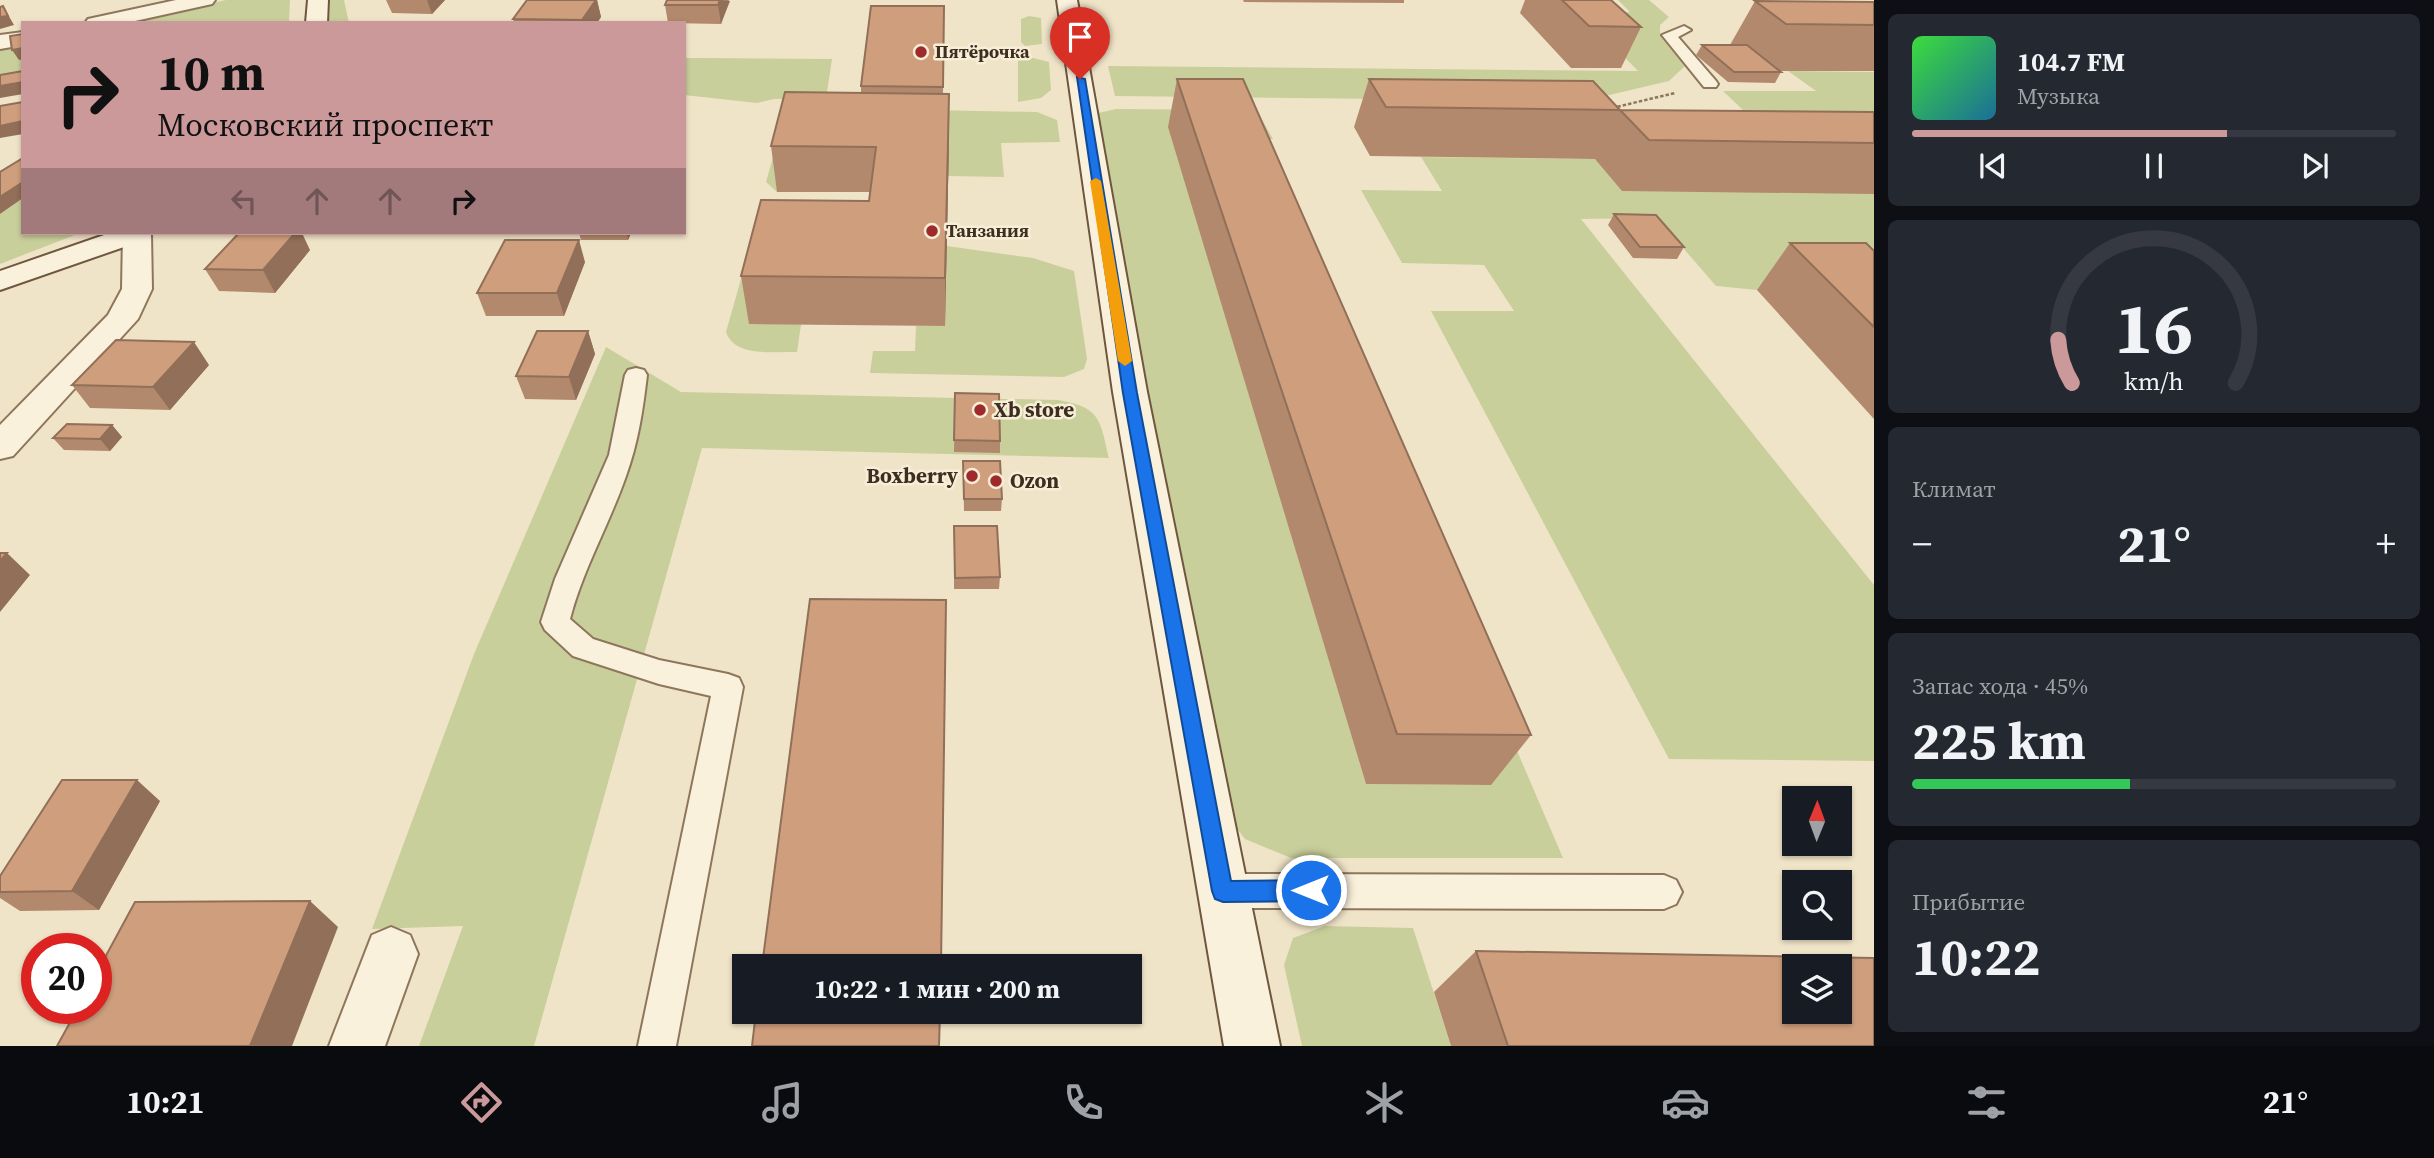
<!DOCTYPE html>
<html lang="ru">
<meta charset="utf-8">
<style>
body{margin:0;font-family:"Source Serif 4",serif;background:#242831;color:#f1f3f6;height:100vh;display:flex;flex-direction:column;font-size:26px;white-space:nowrap}
*{box-sizing:border-box;margin:0}
p{font-size:23px;color:#9ea1a6}
.icon{flex:none;width:38px;height:38px;fill:none;stroke:currentColor;stroke-width:2;stroke-linecap:round;stroke-linejoin:round}
.map{position:relative;flex:1;overflow:hidden}
.panel{display:flex;flex-direction:column;gap:14px;padding:14px;background:#0d0f14;width:560px}
.panel>*{flex:none}
.guide{position:absolute;left:21px;top:21px;width:665px;height:214px;border-radius:0px;box-shadow:0 2px 5px #0004;background:#cc999b;color:#111;overflow:hidden}
.needle{width:46px;rotate:1deg}
.tools{position:absolute;left:1782px;top:786px;display:grid;gap:14px}
.tools a{display:grid;place-items:center;width:70px;height:70px;border-radius:0px;background:#171b24;box-shadow:0 2px 5px #0004;font-size:35px}
.speed{position:absolute;left:21px;top:933px;display:flex;gap:14px;font-size:35px;font-weight:700;text-align:center}
.speed>*{display:grid;place-content:center;width:91px;height:91px;border-radius:50%;background:#171b24;box-shadow:0 2px 5px #0004;line-height:1}
.speed .limit{border:10px solid #d22;background:#fff;color:#111}
.pin{position:absolute;display:grid;place-items:center;width:60px;height:60px;color:#fff;margin:-72px -30px;border-radius:50% 50% 50% 0;rotate:-45deg;box-shadow:0 0 7px #0007}
.pin .icon{rotate:45deg}
.me{position:absolute;width:77px;margin:-38px;rotate:270deg;stroke-linejoin:round;filter:drop-shadow(0 0 5px #0008)}
.turn{display:flex;align-items:center;gap:24px;height:147px;padding:0 21px;font-size:32px}
.turn .icon{width:91px;height:91px;stroke-width:2.5}
.turn b{display:block;font-size:49px;line-height:60px}
.lanes{display:flex;align-items:center;height:66px;padding:0 21px;background:#0003;justify-content:center;gap:35px;direction:ltr}
.lanes .off{opacity:.35}
.big{font-size:52px;font-weight:700;line-height:1.1}
.panel .widget{flex:1;display:flex;flex-direction:column;justify-content:center;gap:10px;min-width:0;padding:0 24px;border-radius:10px;background:#242831}
.panel .dial{align-items:center;gap:0}
.dial svg{height:182px;overflow:visible;fill:none;stroke:#363941;stroke-width:7;stroke-linecap:round;text-anchor:middle}
.dial text{fill:#f1f3f6;stroke:none}
.song{display:flex;align-items:center;gap:21px}
.cover{width:84px;height:84px;border-radius:10px;background:linear-gradient(135deg,hsl(120 70% 55%),hsl(200 70% 35%))}
.played{height:7px;border-radius:4px;background:linear-gradient(90deg,#cc999b 65%,#363941 65%)}
.keys{display:flex;justify-content:space-around;direction:ltr}
.heat{display:flex;justify-content:space-between;align-items:center;font-size:38px;direction:ltr}
.charge{height:10px;border-radius:5px;background:linear-gradient(90deg,#34c759 45%,#363941 0)}
.trip{position:absolute;left:732px;top:954px;width:410px;height:70px;border-radius:0px;background:#171b24;box-shadow:0 2px 5px #0004;font-weight:700;line-height:70px;text-align:center}
.dock{display:flex;height:112px;justify-content:space-around;align-items:center;background:#090b0e;color:#9ea1a6}
.dock .icon{width:49px;height:49px}
.dock .on{color:#cc999b}
.dock b{font-size:32px;color:#f1f3f6}
main{display:flex;flex:1;min-height:0}
.map>svg:first-child{display:block}
.green{fill:#c9cf9b}
.lines{fill:none;stroke-linecap:round;stroke-linejoin:round}
.lane-casing{stroke:#8d765c;stroke-width:4}
.street-casing{stroke:#8d765c;stroke-width:4}
.secondary-casing{stroke:#6f573f;stroke-width:4}
.path{stroke:#8d765c;stroke-width:2.5;stroke-dasharray:3.5 2;stroke-linecap:butt}
.lane{fill:#faf1dc;fill-rule:evenodd}
.street{fill:#faf1dc;fill-rule:evenodd}
.secondary{fill:#faf1dc;fill-rule:evenodd}
.wall{fill:#b2896c}
.shaded-wall{fill:#916f58}
.building{fill:#cf9f7d;stroke:#916f58;stroke-width:2;fill-rule:evenodd}
.route{fill:#1a73e8;stroke:#114b97;stroke-width:2}
.slow{fill:#f59e0b}
.poi-dot{fill:#9e2a2b;stroke:#f7eed8;stroke-width:2.5}
.labels{text-anchor:middle;stroke-width:5;stroke-linejoin:round;paint-order:stroke}
.far-poi-label{font-size:18px;font-weight:bold;fill:#3d2e20;stroke:#f7eed8;text-anchor:start}
.poi-label{font-size:21px;font-weight:bold;fill:#3d2e20;stroke:#f7eed8;text-anchor:start}
</style>
<main>
<div class="map">
<svg width="1874" height="1046" viewBox="0 0 1874 1046">
<rect width="100%" height="100%" fill="#f0e4c8"/>
<path class="green" d="M226 0H290L289 23H116Z
M328 0H344L349 23H328Z
M1618 0H1649L1669 17 1660 25V36L1685 66 1669 81 1584 101 1115 96 1108 66 1638 71 1580 12H1630Z
M1029 16 1041 18 1042 44 1025 46 1021 42V19Z
M23 42V82L0 87V47Z
M1029 57 1049 62 1051 90 1041 98 1018 102V59Z
M684 58H705L832 59 826 99H774L757 103 684 95Z
M1788 71 1874 72V115L1746 113 1723 91H1816Z
M826 108 1037 112 1057 120 1060 142 1001 143 1004 177 948 176V138L790 137 777 192 766 182 784 118Z
M1116 109 1249 110 1259 114 1273 139H1237L1169 128 1366 784 1490 785 1509 732 1563 858H1291L1245 839 1225 813 1094 114Z
M1421 157 1595 159 1874 194V335L1757 290 1716 286 1657 218 1581 219 1874 585V761L1669 759 1431 311H1514L1484 265 1402 263 1361 190 1442 191Z
M23 198V233H80L0 264V214Z
M947 246 1033 258 1074 271 1087 359 1084 369 1064 377 870 373 873 351H915L916 326H945Z
M750 247 801 325 797 352C774 351 735 358 726 332Z
M606 347 681 392 1058 400C1101 407 1100 420 1109 458L702 448 534 1046H419L463 926 372 929 474 654Z
M1325 926 1413 928 1451 1046H1302L1284 965 1293 938Z"/>
<g class="lines">
<defs>
<path id="lane" d="M1684 26 1691 30 1678 37 1716 81 1718 84 1716 87H1704L1662 35Z
M636 368 644 370 647 375C643 410 638 443 626 476 609 525 583 569 570 619L593 639 659 660 728 674 739 678 743 687 676 1046H638L711 696 659 684 573 656 545 630 541 622 555 579 609 455 625 375 628 370Z
M1223 874 1664 875 1676 880 1682 892 1676 904 1664 909 1223 908 1211 903 1205 891 1211 879Z"/>
<path id="street" d="M176 0H215L212 4 126 23H85L88 19Z
M23 32V45L0 49V35Z
M123 233H151L152 289 138 319 13 456 0 459V425L108 315 122 289Z
M391 927 410 935 418 954 385 1046H329L372 935Z"/>
<path id="secondary" d="M308 0H328L327 23H306Z
M1057 0H1077L1147 392 1280 1046H1224L1113 392Z
M110 233H151L147 239 0 290V271Z"/>
</defs>
<use href="#lane" class="lane-casing"/>
<use href="#street" class="street-casing"/>
<use href="#secondary" class="secondary-casing"/>
<path class="path" d="M1612 108 1675 93"/>
<use href="#lane" class="lane"/>
<use href="#street" class="street"/>
<use href="#secondary" class="secondary"/>
</g>
<path class="wall" d="M386 0H445L432 14 392 13Z
M527 0H597L601 17 597 23H514L513 19Z
M667 0H729L721 24 668 23 665 5Z
M1243 0H1404V3L1244 2Z
M1525 0H1611L1641 27 1621 68H1571L1520 13Z
M1755 1 1874 2V71H1779L1781 72 1775 83 1728 82 1696 55 1702 45H1730Z
M944 6 943 94 949 138 945 326 749 324 741 276 869 201 870 192H777L771 146 861 93V86Z
M1177 79 1531 735 1491 785 1366 784 1168 127Z
M1369 79 1620 110 1874 112V194L1622 191 1595 159 1370 156 1354 127Z
M1614 214 1684 247 1677 259 1633 258 1608 225Z
M579 233H631L628 240H581Z
M1790 243 1874 251V419L1757 290Z
M310 250 275 293 219 291 205 269Z
M585 262 564 316H486L477 293Z
M588 331 595 354 576 400 525 399 516 376Z
M209 365 170 410 90 408 72 385Z
M955 393 1000 441V453L954 452Z
M112 425 122 437 110 451 64 450 53 438Z
M963 461 1002 499 1001 511H964Z
M954 526 1000 577 999 589H954Z
M160 801 99 910 20 911 0 898V876Z
M1476 951 1874 1046H1451L1434 992Z"/>
<path class="shaded-wall" d="M427 0H445L432 14Z
M596 0H597L601 17 597 23H583L582 20Z
M720 0 730 1 721 24 718 5Z
M3 6 14 25 0 29V17Z
M23 48V59L19 60 12 50Z
M23 82V94L0 98V86Z
M949 94V138L945 326V278Z
M23 121V134L0 138V126Z
M23 182V198L0 214V197Z
M295 233H302L310 250 275 293 263 270Z
M627 233H631L628 240Z
M579 240 585 262 564 316 557 293Z
M588 331 595 354 576 400 569 377Z
M194 342 209 365 170 410 153 387Z
M112 425 122 437 110 451 100 439Z
M7 553 30 575 0 612V561Z
M137 780 160 801 99 910 72 891Z
M310 901 338 927 292 1046H250Z"/>
<path class="building" d="M527 0H596L582 20 513 19Z
M667 0H720L718 5H665Z
M1562 0H1611L1641 27 1589 26Z
M1755 1 1874 2V25L1786 24Z
M3 6 8 16 0 17V7Z
M871 6H944L943 87 861 86Z
M23 34V48L12 50 10 36Z
M1702 45H1747L1781 72H1734Z
M23 71V82L0 86V75Z
M1177 79H1243L1531 735 1397 734Z
M1369 79 1593 81 1620 110 1386 107Z
M785 92 949 94 945 278 741 276 761 200 869 201 876 147 771 146Z
M23 102V121L0 126V106Z
M1620 110 1874 112V143L1649 140Z
M23 158V182L0 197V172Z
M1614 214 1656 215 1684 247H1640Z
M239 233H295L263 270 205 269Z
M505 240H579L557 293H477Z
M1790 243H1866L1874 251V327Z
M537 331H588L569 377 516 376Z
M116 340 194 342 153 387 72 385Z
M955 393 999 394 1000 441 954 440Z
M67 424 112 425 100 439 53 438Z
M963 461H1000L1002 499H964Z
M954 526H997L1000 577 955 578Z
M0 553H7L0 561Z
M810 599 946 600 941 966H762Z
M62 780H137L72 891 0 892V876Z
M310 901 250 1046H57L78 1008H96V974L135 902Z
M1476 951 1874 958V1046H1508ZM1794 966H1839V1012H1794Z
M756 1012H940L939 1046H752Z"/>
<path class="route" d="M1077 77 1085 79 1137 393 1231 881 1311 880 1318 883 1321 890 1318 898 1311 901 1223 902 1215 899 1212 891 1123 393Z"/>
<path class="slow" d="M1096 178 1101 181 1132 361 1125 366 1118 361 1090 181Z"/>
<g class="poi-dot">
<circle cx="921" cy="52" r="7"/>
<circle cx="932" cy="231" r="7"/>
<circle cx="980" cy="410" r="7"/>
<circle cx="972" cy="476" r="7"/>
<circle cx="996" cy="481" r="7"/>
</g>
<g class="labels">
<g class="far-poi-label">
<text x="935" y="58">Пятёрочка</text>
<text x="946" y="237">Танзания</text>
</g>
<g class="poi-label">
<text x="994" y="417">Xb store</text>
<text x="958" y="483" text-anchor="end">Boxberry</text>
<text x="1010" y="488">Ozon</text>
</g>
</g>
</svg>
<div class="tools">
<a><svg class="needle" viewBox="-14 -14 28 28"><path d="M0-13l5 13h-10z" fill="#e53935"/><path d="M0 13l5-13h-10z" fill="#9ea1a6"/></svg></a>
<a><svg class="icon" aria-label="search" viewBox="0 0 24 24"><circle cx="10" cy="10" r="6"/><path d="M15 15l6 6"/></svg></a>
<a><svg class="icon" aria-label="layers" viewBox="0 0 24 24"><path d="M12 4l9 5-9 5-9-5zM3 14l9 5 9-5"/></svg></a>
</div>
<div class="speed"><div class="limit">20</div></div>
<div class="pin" style="left:1080px;top:79px;background:#d93025"><svg class="icon" aria-label="arrive" viewBox="0 0 24 24"><path d="M6 21V4h12l-3 4 3 4H6"/></svg></div>
<svg class="me" style="left:1311px;top:890px" viewBox="-20 -20 40 40"><circle r="17" fill="#1a73e8" stroke="#fff" stroke-width="3"/><path d="M0-11L8 9 0 5-8 9z" fill="#fff"/></svg>
<div class="trip">10:22 · 1 мин · 200 m</div>
<div class="guide">
<div class="turn"><svg class="icon" aria-label="right" viewBox="0 0 24 24"><path d="M7 20v-9h11M14 6l5 5-5 5"/></svg><div><b>10 m</b>Московский проспект</div></div>
<div class="lanes"><svg class="icon off" aria-label="left" viewBox="0 0 24 24"><path d="M17 20v-9H6M10 6l-5 5 5 5"/></svg><svg class="icon off" aria-label="ahead" viewBox="0 0 24 24"><path d="M12 20V5M6 11l6-6 6 6"/></svg><svg class="icon off" aria-label="ahead" viewBox="0 0 24 24"><path d="M12 20V5M6 11l6-6 6 6"/></svg><svg class="icon" aria-label="right" viewBox="0 0 24 24"><path d="M7 20v-9h11M14 6l5 5-5 5"/></svg></div>
</div>
</div>
<section class="panel">
<div class="widget">
<div class="song"><i class="cover"></i><div><b>104.7 FM</b><p>Музыка</p></div></div>
<div class="played"></div>
<div class="keys"><svg class="icon" aria-label="previous" viewBox="0 0 24 24"><path d="M18 5L8 12l10 7zM5 5v14"/></svg><svg class="icon" aria-label="pause" viewBox="0 0 24 24"><path d="M8 5v14M16 5v14"/></svg><svg class="icon" aria-label="next" viewBox="0 0 24 24"><path d="M6 5l10 7-10 7zM19 5v14"/></svg></div>
</div>
<div class="widget dial"><svg viewBox="0 0 100 80">
<path d="M14 69A42 42 0 1 1 86 69"/>
<path d="M14 69A42 42 0 0 1 8 50" stroke="#cc999b"/>
<text x="50" y="56" font-size="32" font-weight="700">16</text>
<text x="50" y="72" font-size="11">km/h</text>
</svg></div>
<div class="widget"><p>Климат</p>
<div class="heat"><a>−</a><b class="big">21°</b><a>+</a></div>
</div>
<div class="widget"><p>Запас хода · 45%</p><b class="big">225 km</b><div class="charge"></div></div>
<div class="widget"><p>Прибытие</p><b class="big">10:22</b></div>
</section>
</main>
<nav class="dock">
<b>10:21</b>
<svg class="icon on" aria-label="directions" viewBox="0 0 24 24"><path d="M12 3l9 9-9 9-9-9zM9 14v-3h6M13 9l2 2-2 2"/></svg>
<svg class="icon" aria-label="music" viewBox="0 0 24 24"><path d="M9 18V5l10-2v13"/><circle cx="6" cy="18" r="3"/><circle cx="16" cy="16" r="3"/></svg>
<svg class="icon" aria-label="phone" viewBox="0 0 24 24"><path d="M5 4h4l2 5-3 2q2 4 5 5l2-3 5 2v4C11 20 4 13 5 4z"/></svg>
<svg class="icon" aria-label="climate" viewBox="0 0 24 24"><path d="M12 3v18M4 7l16 10M4 17L20 7"/></svg>
<svg class="icon" aria-label="car" viewBox="0 0 24 24"><path d="M5 17H2v-5l4-1 3-4h7l3 4 3 1v5h-3M9 17h6M6 11h13"/><circle cx="7" cy="17" r="2"/><circle cx="17" cy="17" r="2"/></svg>
<svg class="icon" aria-label="filters" viewBox="0 0 24 24"><path d="M4 7h16M4 17h16"/><circle cx="9" cy="7" r="2"/><circle cx="15" cy="17" r="2"/></svg>
<b>21°</b>
</nav>
